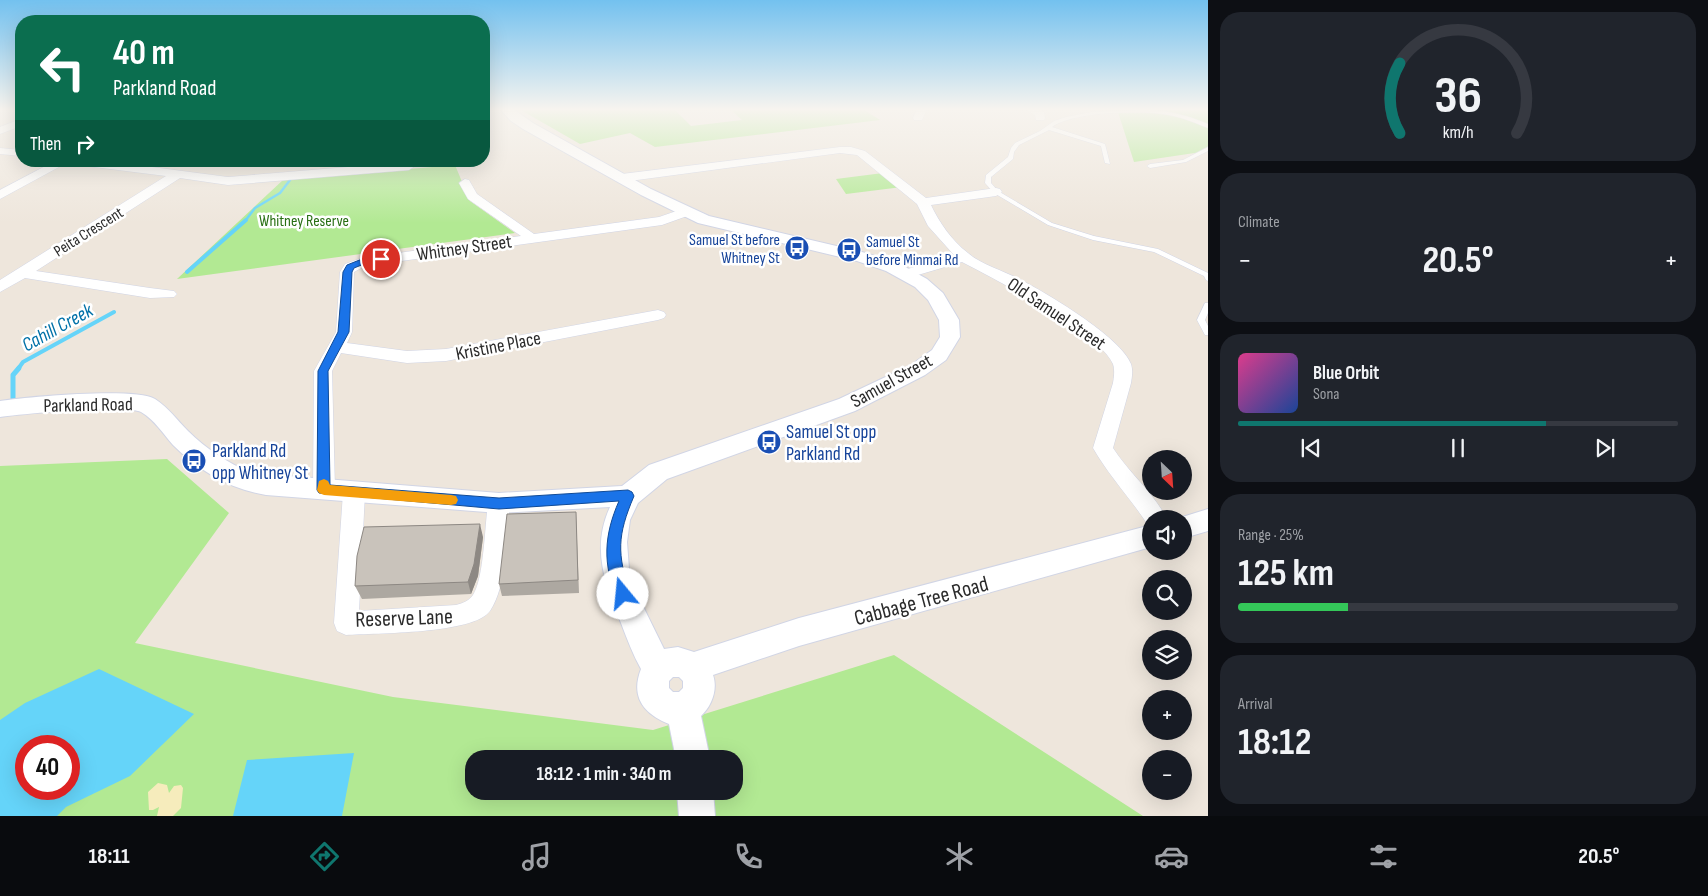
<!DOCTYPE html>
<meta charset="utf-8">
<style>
body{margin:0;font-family:"Sofia Sans Condensed",sans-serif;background:#20242c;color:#f1f3f6;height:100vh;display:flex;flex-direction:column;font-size:19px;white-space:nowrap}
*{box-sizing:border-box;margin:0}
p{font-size:16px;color:#9ea1a6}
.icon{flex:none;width:28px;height:28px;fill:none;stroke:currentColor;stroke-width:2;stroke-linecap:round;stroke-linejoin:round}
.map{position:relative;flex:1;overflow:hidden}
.side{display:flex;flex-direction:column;gap:12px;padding:12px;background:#0d0f14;width:500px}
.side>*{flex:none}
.banner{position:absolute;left:15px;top:15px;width:475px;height:152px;border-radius:20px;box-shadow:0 5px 20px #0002;background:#0b6e4f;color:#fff;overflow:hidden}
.needle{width:32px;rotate:155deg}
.fabs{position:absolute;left:1142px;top:450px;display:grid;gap:10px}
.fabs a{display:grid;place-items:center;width:50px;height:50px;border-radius:50%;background:#171b24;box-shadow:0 5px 20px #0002;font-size:25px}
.speed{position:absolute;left:15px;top:735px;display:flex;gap:10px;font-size:25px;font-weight:700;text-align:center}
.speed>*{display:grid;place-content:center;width:65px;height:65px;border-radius:50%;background:#171b24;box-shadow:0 5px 20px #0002;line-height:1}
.speed .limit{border:8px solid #d22;background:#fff;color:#111}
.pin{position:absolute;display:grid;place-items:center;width:42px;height:42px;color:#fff;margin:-21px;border:2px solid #fff;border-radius:50%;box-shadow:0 1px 5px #0007}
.me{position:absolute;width:55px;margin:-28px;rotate:343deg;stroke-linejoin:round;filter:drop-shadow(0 0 4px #0008)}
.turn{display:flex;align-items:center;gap:18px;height:105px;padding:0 15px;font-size:22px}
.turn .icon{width:65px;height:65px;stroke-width:2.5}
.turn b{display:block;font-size:35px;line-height:42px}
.then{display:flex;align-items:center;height:48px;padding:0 15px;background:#0003;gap:10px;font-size:19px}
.big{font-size:38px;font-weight:700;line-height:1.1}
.side .tile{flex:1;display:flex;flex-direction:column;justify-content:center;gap:8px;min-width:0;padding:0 18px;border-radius:20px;background:#20242c}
.side .dial{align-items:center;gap:0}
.dial svg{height:130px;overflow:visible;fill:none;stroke:#363941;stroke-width:7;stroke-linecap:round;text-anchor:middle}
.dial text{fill:#f1f3f6;stroke:none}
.song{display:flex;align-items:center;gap:15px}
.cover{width:60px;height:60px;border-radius:8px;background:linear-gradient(135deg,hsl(330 70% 55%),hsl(220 70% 35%))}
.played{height:5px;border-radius:2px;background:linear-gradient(90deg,#0f766e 70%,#363941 70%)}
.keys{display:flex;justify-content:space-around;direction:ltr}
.heat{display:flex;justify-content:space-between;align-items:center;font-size:28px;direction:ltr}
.charge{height:8px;border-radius:4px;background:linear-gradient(90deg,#34c759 25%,#363941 0)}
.trip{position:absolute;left:465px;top:750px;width:278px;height:50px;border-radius:20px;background:#171b24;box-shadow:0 5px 20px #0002;font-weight:700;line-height:50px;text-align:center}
.tabs{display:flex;height:80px;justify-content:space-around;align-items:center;background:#090b0e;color:#9ea1a6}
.tabs .icon{width:35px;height:35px}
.tabs .current{color:#0f766e}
.tabs b{font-size:22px;color:#f1f3f6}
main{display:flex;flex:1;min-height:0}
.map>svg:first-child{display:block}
.green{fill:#b2e993;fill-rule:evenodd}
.sand{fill:#f6ecbc}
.water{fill:#65d4f9;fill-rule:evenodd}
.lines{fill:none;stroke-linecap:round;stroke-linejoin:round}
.stream-far2{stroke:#65d4f9;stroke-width:2.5}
.stream-far1{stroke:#65d4f9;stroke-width:4}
.stream{stroke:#65d4f9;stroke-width:5}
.service-casing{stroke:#d1d5e5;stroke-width:1}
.minor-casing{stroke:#d1d5e5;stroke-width:1}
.tertiary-casing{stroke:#d1d5e5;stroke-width:2}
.service{fill:#fff;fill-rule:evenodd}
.minor{fill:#fff;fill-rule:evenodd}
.tertiary{fill:#fff;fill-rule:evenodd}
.wall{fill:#ada8a1}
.shaded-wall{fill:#8d8883}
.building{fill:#c9c3bb;stroke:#8d8883}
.route{fill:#1a73e8;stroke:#114b97}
.slow{fill:#f59e0b}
.labels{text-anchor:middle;stroke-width:5;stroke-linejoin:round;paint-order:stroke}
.far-park-label{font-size:16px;fill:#286f14;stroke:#fff}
.far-street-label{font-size:16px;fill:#2b2b2b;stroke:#fff}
.far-transit-label{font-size:16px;fill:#164399;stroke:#fff;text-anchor:end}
.street-label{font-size:19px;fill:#2b2b2b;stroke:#fff}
.transit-label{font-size:19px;fill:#164399;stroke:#fff;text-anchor:start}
.water-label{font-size:20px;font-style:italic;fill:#0171a8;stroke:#fff}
.near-street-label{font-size:22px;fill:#2b2b2b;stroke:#fff}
</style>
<main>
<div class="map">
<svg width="1208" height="816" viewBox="0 0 1208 816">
<rect width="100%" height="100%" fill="#eee6dc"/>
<path class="green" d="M519 109H658L661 111 674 109 691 126 742 120 730 109H863L880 120 655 147 630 133 580 144Z
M1117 109H1208V151L1134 162Z
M455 165 470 201 515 233 177 279 283 180Z
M883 173 902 187 846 194 836 179Z
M167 459 229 513 135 643 393 697 653 730 894 655 1143 816H0V466ZM26 746H69V789H26ZM474 759H734V791H474Z"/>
<path class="sand" d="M158 783 167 785 169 793 174 786 181 785 183 788 181 808 173 816H157L159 807 153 810H149L148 792Z"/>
<path class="water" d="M99 669 194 714 130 776 66 807 57 816H0V720L25 703ZM26 746H69V789H26Z
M354 753 342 816H233L247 760Z"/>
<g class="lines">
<path class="stream-far2" d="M245 221 255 208 280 193 290 180"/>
<path class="stream-far1" d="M187 272 246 220
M18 369 23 362 114 312"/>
<path class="stream" d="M13 399V375L19 368"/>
<defs>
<path id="service" d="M1150 110C1170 111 1189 116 1208 124V128C1193 122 1179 116 1163 114 1138 110 1072 112 1052 127L1105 144 1110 164 1105 163 1101 146 1049 130 1019 145 1014 152 1013 159 991 177V183L998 191 1052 223 1094 236 1158 249 1208 273V281L1206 280 1204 276 1154 252 1093 240 1048 225 994 193 985 183 986 175 1008 157 1011 148 1015 143 1040 131 1054 121 1066 117 1092 112Z
M1208 147V151L1186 162 1150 168 1147 166 1150 164 1183 160Z
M1205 303H1208V313L1205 320 1208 326V335H1205L1197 320Z"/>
<path id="minor" d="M917 109H927L922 120H914L913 118Z
M1025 109H1037L1044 112 1045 118 1044 120H1036L1035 115Z
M21 119V126L0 134V127Z
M840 147H851L865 151 926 198 996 188 1000 189 1002 192 996 196 931 205C939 222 952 241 968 253 980 264 1004 271 1019 279 1045 292 1121 337 1131 364 1133 370 1132 377 1131 383L1113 448C1129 473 1153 492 1167 519H1151V526L1148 525C1131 499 1109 476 1093 448L1113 383C1114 377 1115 370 1113 364 1106 349 1090 340 1077 330 1039 303 1003 283 962 262L911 277H901L899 274 901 271 954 255 928 226 917 204 857 155 840 153 622 182 616 178 622 174Z
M0 148 21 150V156L0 154Z
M55 161H70L0 199V190Z
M72 161H106L228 177 409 162 415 166 409 170 228 185 180 178 36 271 150 288 174 291 177 294 174 297 150 298 25 278 0 292V280L166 176 78 165Z
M465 179 469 180 477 194 534 234 659 217 685 208 692 212 690 215 662 225 365 266 354 272 352 332 347 343 407 351 446 349 658 310 664 312 666 315 664 318 658 320 446 361 407 363 341 353 332 371 335 490 331 496 324 498 317 496 313 490 314 371 336 332 340 272 345 264 362 258 521 236 468 199 459 183Z
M354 485 361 487 365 493 359 611 456 605C463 603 469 601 473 595 484 579 485 524 488 503L491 497 499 494 507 497 510 503C506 535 508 584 490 611 474 634 375 633 346 635L337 631 334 623 343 493 347 487Z"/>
<path id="tertiary" d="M500 109H513L533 123 651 189 709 216 862 252 898 263 927 279 943 293 959 320 960 337 949 355 946 360 925 375 855 411 667 479 638 503 630 520 627 542 629 569 637 594 664 649 678 647 694 652 799 618 1151 525V547L799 646 713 675C718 689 712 706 701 716L710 759H676L669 724C644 714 630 697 641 669 633 655 627 639 621 623 605 584 591 548 610 507L499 513 266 495C230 489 199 471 173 445 163 434 155 420 141 412 127 404 21 414 0 417V401C27 397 135 387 155 399 169 408 177 420 188 431 206 449 228 463 251 473L499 493 622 486 649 465 839 399 911 365 932 350 940 337 939 320 928 300 915 287 886 271 857 261 698 223 641 195 523 129 511 121ZM673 677H679L683 681V688L679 692H673L669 688V681Z
M1208 509V531L1184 538V519H1176Z
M677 791H713L715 816H679Z"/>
</defs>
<use href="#service" class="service-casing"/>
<use href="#minor" class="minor-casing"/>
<use href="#tertiary" class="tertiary-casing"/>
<use href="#service" class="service"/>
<use href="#minor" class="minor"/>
<use href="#tertiary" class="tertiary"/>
</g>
<path class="wall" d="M576 512 579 593 502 596 499 584Z
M483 537 478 576 471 594 362 599 355 586Z"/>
<path class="shaded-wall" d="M480 524 483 537 478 576 471 594 468 582Z"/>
<path class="building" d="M576 512 578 580 499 584 507 514Z
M480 524 474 564 468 582 355 586 357 556 364 527Z"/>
<linearGradient id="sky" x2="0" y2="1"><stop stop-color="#73c1ef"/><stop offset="0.49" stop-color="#f7f4ef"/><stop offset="1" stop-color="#f7f4ef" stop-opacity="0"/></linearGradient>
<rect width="1208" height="223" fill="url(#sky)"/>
<path class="route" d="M381 257 385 259 384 261 364 264 354 268 352 272 349 332 328 371 330 485 499 498 628 490 632 492 634 496C617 536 617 553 630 594L628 599 623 601 618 599C602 565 604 535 619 501L499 509 319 493 317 490 318 371 338 332 343 272 347 265 362 259Z"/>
<path class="slow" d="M324 479 328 481 330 485 451 495 456 496 458 500 456 504 451 505 324 495 319 493 317 490 319 481Z"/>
<defs>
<symbol id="bus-disc" viewBox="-11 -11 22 22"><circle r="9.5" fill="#1a4fb4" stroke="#fff"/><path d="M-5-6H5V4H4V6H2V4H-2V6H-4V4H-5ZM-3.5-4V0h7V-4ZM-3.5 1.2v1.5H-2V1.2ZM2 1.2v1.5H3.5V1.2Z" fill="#fff"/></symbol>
</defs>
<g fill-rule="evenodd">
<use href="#bus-disc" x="783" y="234" width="28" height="28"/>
<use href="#bus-disc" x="835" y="236" width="28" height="28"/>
<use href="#bus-disc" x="755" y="428" width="28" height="28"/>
<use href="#bus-disc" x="180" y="447" width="28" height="28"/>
</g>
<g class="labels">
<g class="far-park-label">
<text x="304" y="226">Whitney Reserve</text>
</g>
<g class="far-street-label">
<text transform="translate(88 231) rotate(-32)" y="6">Peita Crescent</text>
</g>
<g class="far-transit-label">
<text x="780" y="245">Samuel St before<tspan x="780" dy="18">Whitney St</tspan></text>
<text x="866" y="247" text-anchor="start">Samuel St<tspan x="866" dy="18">before Minmai Rd</tspan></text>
</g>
<g class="street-label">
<text transform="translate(464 247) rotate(-8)" y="7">Whitney Street</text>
<text transform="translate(1057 313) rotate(34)" y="7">Old Samuel Street</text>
<text transform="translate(498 345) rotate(-11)" y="7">Kristine Place</text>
<text transform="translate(891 380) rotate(-29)" y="7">Samuel Street</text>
<text transform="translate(88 404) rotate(-1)" y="7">Parkland Road</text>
</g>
<g class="transit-label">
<text x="786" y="438">Samuel St opp<tspan x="786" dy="22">Parkland Rd</tspan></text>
<text x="212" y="457">Parkland Rd<tspan x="212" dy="22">opp Whitney St</tspan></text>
</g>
<g class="water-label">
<text transform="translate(57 327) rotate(-29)" y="7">Cahill Creek</text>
</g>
<g class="near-street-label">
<text transform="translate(921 600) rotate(-15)" y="8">Cabbage Tree Road</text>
<text transform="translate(404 617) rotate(-2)" y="8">Reserve Lane</text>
</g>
</g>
</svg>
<div class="fabs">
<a><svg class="needle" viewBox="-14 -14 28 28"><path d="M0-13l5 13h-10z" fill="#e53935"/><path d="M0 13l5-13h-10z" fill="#9ea1a6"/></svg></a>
<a><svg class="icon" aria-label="sound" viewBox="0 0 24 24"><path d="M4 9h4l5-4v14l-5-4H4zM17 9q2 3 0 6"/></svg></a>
<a><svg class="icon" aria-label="search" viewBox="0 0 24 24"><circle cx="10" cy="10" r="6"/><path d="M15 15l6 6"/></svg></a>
<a><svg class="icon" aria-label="layers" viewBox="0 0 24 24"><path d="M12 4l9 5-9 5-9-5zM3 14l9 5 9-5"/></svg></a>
<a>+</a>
<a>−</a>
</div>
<div class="speed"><div class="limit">40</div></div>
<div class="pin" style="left:381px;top:259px;background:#d93025"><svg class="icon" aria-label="arrive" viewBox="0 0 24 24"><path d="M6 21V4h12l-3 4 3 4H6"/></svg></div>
<svg class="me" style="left:623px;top:594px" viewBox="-20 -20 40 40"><circle r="19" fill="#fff"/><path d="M0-13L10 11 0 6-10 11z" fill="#1a73e8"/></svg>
<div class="trip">18:12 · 1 min · 340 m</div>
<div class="banner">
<div class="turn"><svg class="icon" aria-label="left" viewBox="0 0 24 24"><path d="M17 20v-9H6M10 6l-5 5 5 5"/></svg><div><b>40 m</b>Parkland Road</div></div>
<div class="then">Then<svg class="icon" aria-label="right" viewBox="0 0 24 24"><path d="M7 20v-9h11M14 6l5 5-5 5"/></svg></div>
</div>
</div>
<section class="side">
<div class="tile dial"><svg viewBox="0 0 100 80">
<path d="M14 69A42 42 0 1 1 86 69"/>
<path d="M14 69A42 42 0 0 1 14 26" stroke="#0f766e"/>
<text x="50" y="56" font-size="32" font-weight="700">36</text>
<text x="50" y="72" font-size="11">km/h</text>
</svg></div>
<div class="tile"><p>Climate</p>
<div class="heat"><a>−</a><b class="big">20.5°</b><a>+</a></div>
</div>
<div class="tile">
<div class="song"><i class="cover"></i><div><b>Blue Orbit</b><p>Sona</p></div></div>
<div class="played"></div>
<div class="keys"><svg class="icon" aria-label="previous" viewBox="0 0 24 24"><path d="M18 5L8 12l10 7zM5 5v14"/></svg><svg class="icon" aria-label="pause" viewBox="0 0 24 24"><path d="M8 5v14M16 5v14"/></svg><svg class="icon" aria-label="next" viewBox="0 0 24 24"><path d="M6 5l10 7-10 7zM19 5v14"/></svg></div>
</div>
<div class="tile"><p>Range · 25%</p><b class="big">125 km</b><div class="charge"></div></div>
<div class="tile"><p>Arrival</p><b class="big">18:12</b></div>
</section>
</main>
<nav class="tabs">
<b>18:11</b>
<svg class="icon current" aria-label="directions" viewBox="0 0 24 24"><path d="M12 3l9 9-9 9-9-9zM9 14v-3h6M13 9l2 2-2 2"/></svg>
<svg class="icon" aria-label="music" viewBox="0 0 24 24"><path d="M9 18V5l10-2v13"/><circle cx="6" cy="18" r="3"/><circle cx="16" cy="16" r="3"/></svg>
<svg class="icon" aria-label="phone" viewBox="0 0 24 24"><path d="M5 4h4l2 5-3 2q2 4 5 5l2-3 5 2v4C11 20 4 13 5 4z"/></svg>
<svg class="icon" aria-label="climate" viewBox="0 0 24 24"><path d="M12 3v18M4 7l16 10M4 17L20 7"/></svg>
<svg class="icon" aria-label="car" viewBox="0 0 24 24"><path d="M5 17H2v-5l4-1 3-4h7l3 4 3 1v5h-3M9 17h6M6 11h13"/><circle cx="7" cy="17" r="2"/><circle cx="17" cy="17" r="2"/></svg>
<svg class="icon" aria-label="filters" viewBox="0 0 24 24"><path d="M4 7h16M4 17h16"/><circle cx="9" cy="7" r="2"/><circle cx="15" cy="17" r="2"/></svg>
<b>20.5°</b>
</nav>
